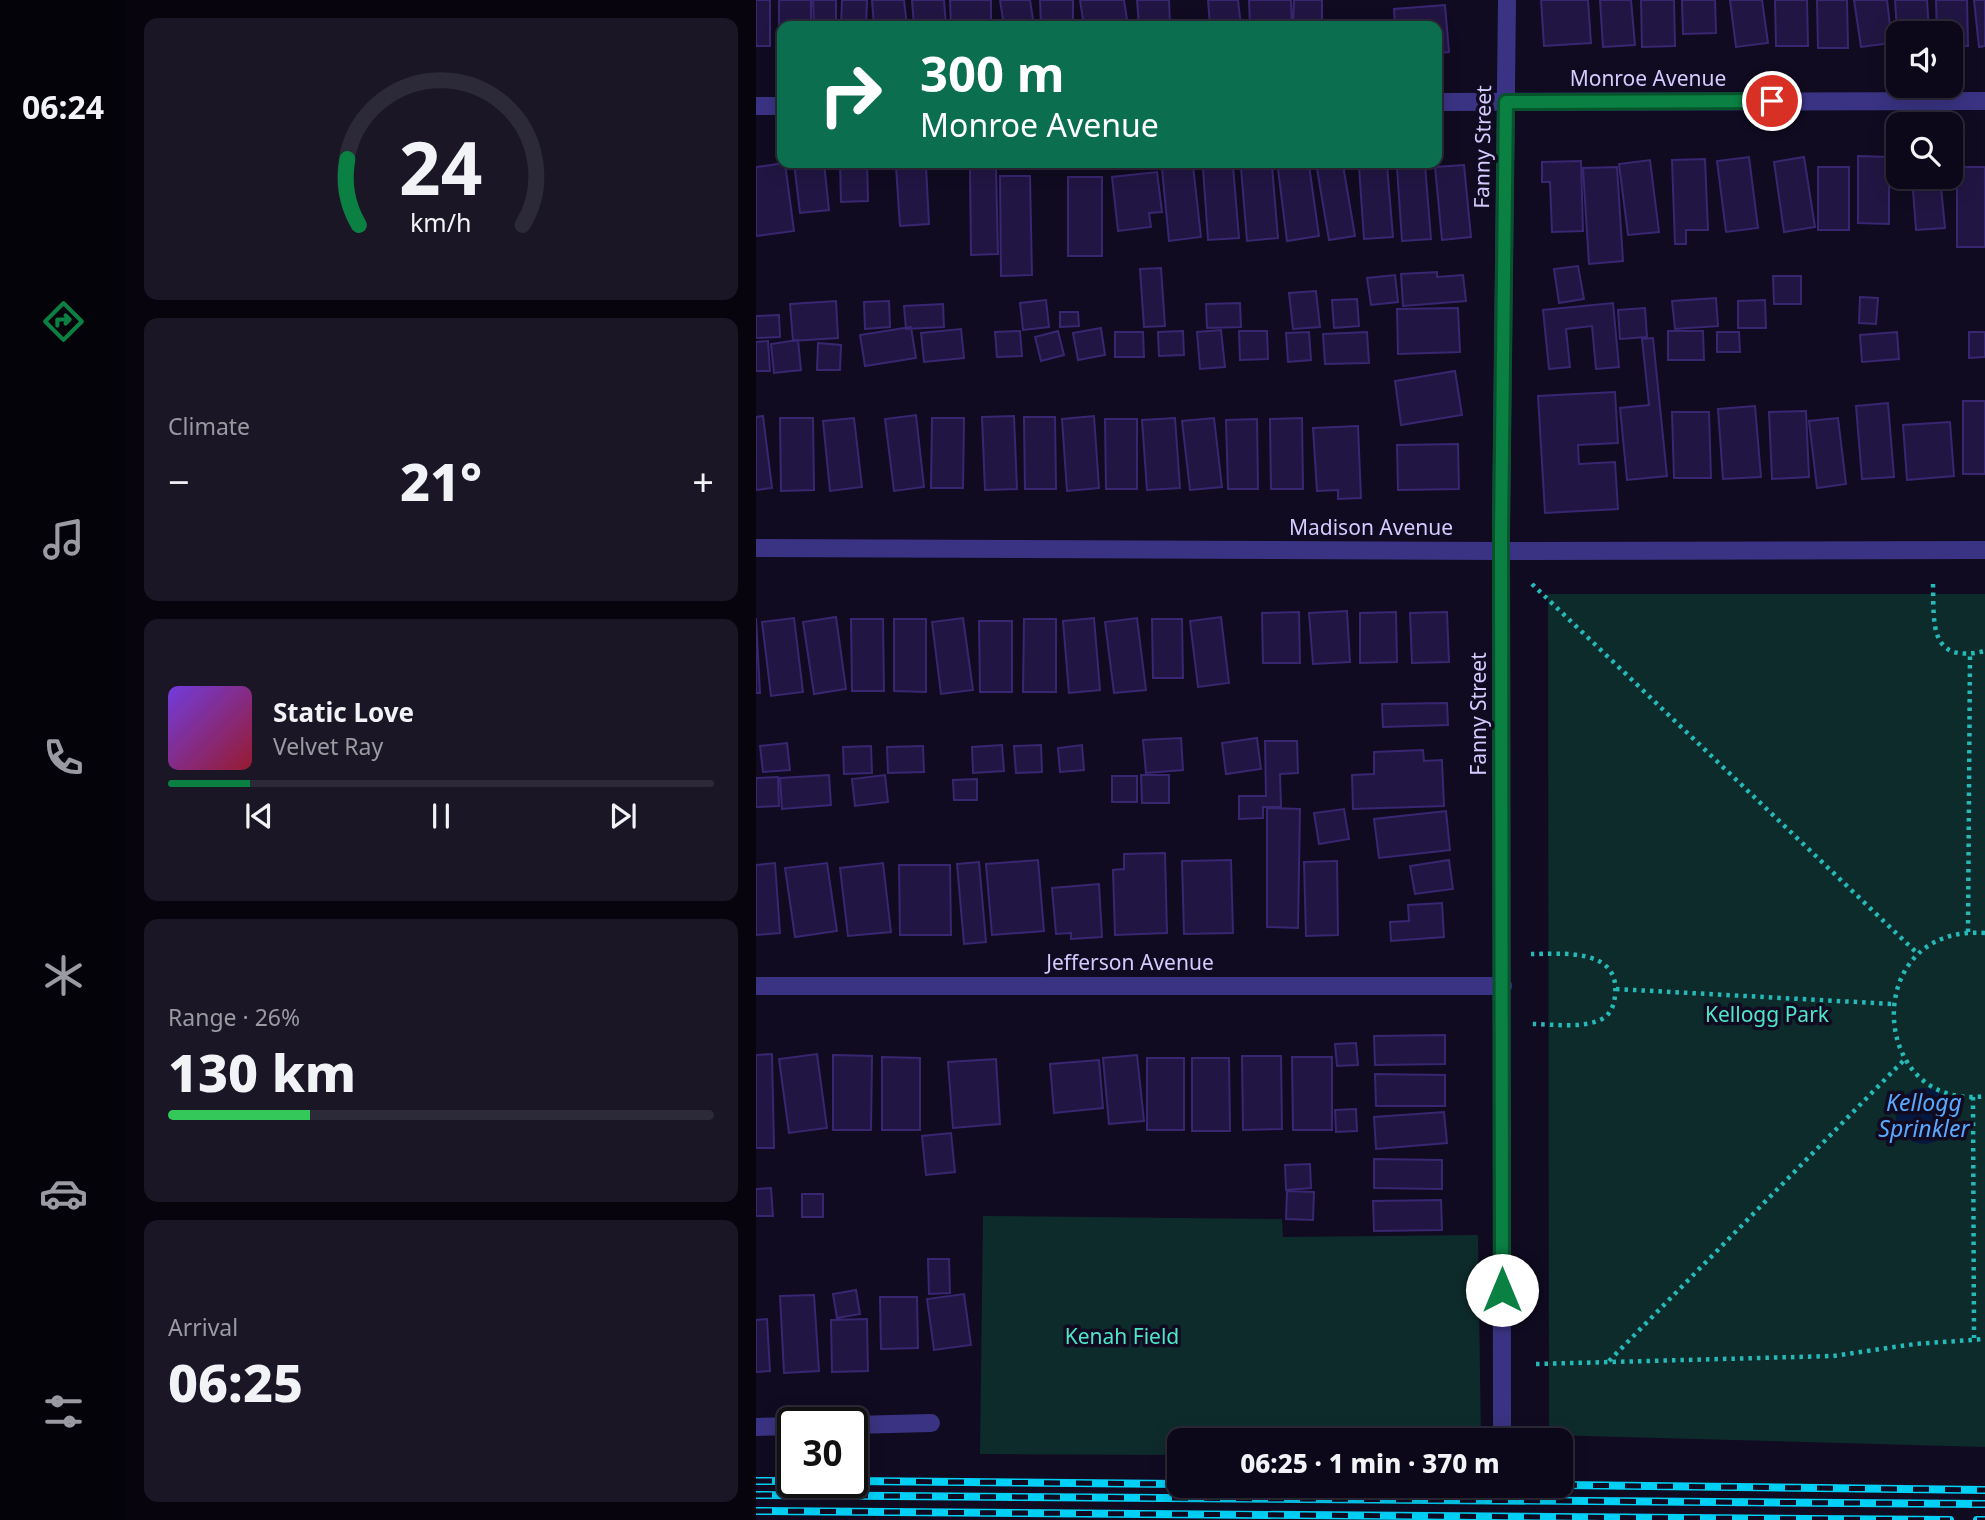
<!DOCTYPE html>
<meta charset="utf-8">
<style>
body{margin:0;font-family:"Noto Sans",sans-serif;background:#1a1626;color:#f1f3f6;height:100vh;display:flex;flex-direction:column;font-size:26px;white-space:nowrap}
*{box-sizing:border-box;margin:0}
p{font-size:23px;color:#9a9aa2}
.icon{flex:none;width:38px;height:38px;fill:none;stroke:currentColor;stroke-width:2;stroke-linecap:round;stroke-linejoin:round}
.map{position:relative;flex:1;overflow:hidden}
.side{display:flex;flex-direction:column;gap:18px;padding:18px;background:#07040e;width:630px}
.side>*{flex:none}
.top-card{position:absolute;left:21px;top:21px;width:665px;height:147px;border-radius:14px;box-shadow:0 4px 18px #0003,0 0 0 2px #2c2938;background:#0b6e4f;color:#fff;overflow:hidden}
.tools{position:absolute;left:1130px;top:21px;display:grid;gap:14px}
.tools a{display:grid;place-items:center;width:77px;height:77px;border-radius:14px;background:#0c0819;box-shadow:0 4px 18px #0003,0 0 0 2px #2c2938;font-size:35px}
.speed{position:absolute;left:21px;top:1407px;display:flex;gap:14px;font-size:35px;font-weight:700;text-align:center}
.speed>*{display:grid;place-content:center;width:91px;height:91px;border-radius:50%;background:#0c0819;box-shadow:0 4px 18px #0003,0 0 0 2px #2c2938;line-height:1}
.speed .limit{border:4px solid #111;border-radius:10px;background:#fff;color:#111}
.pin{position:absolute;display:grid;place-items:center;width:60px;height:60px;color:#fff;margin:-30px;border:4px solid #fff;border-radius:50%;box-shadow:0 2px 7px #0007}
.me{position:absolute;width:77px;margin:-38px;rotate:0deg;stroke-linejoin:round;filter:drop-shadow(0 0 5px #0008)}
.turn{display:flex;align-items:center;gap:24px;height:147px;padding:0 28px;font-size:32px}
.turn .icon{width:91px;height:91px;stroke-width:2.5}
.turn b{display:block;font-size:49px;line-height:60px}
.big{font-size:52px;font-weight:800;line-height:1.1}
.side .tile{flex:1;display:flex;flex-direction:column;justify-content:center;gap:10px;min-width:0;padding:0 24px;border-radius:14px;background:#1a1626}
.side .dial{align-items:center;gap:0}
.dial svg{height:182px;overflow:visible;fill:none;stroke:#2c2938;stroke-width:7;stroke-linecap:round;text-anchor:middle}
.dial text{fill:#f1f3f6;stroke:none}
.song{display:flex;align-items:center;gap:21px}
.cover{width:84px;height:84px;border-radius:10px;background:linear-gradient(135deg,hsl(260 70% 55%),hsl(350 70% 35%))}
.played{height:7px;border-radius:4px;background:linear-gradient(90deg,#0b8043 15%,#2c2938 15%)}
.keys{display:flex;justify-content:space-around;direction:ltr}
.heat{display:flex;justify-content:space-between;align-items:center;font-size:38px;direction:ltr}
.charge{height:10px;border-radius:5px;background:linear-gradient(90deg,#34c759 26%,#2c2938 0)}
.trip{position:absolute;left:411px;top:1428px;width:406px;height:70px;border-radius:14px;background:#0c0819;box-shadow:0 4px 18px #0003,0 0 0 2px #2c2938;font-weight:800;line-height:70px;text-align:center}
main{display:flex;flex:1;min-height:0}
.tab-bar{display:flex;flex-direction:column;width:126px;justify-content:space-around;align-items:center;background:#05030a;color:#9a9aa2}
.tab-bar .icon{width:49px;height:49px}
.tab-bar .active{color:#0b8043}
.tab-bar b{font-size:32px;color:#f1f3f6}
.map>svg:first-child{display:block}
.green{fill:#0e2b2b}
.water{fill:#06183f}
.building{fill:#211643;stroke:#392671;stroke-width:2}
.lines{fill:none;stroke-linecap:round;stroke-linejoin:round}
.path{stroke:#25b9b8;stroke-width:4.5;stroke-dasharray:3.5 5;stroke-linecap:butt}
.minor{stroke:#3a3383;stroke-width:18}
.rail-casing{stroke:#00d0f6;stroke-width:8}
.rail{stroke:#100b21;stroke-width:5;stroke-dasharray:16;stroke-linecap:butt}
.route-casing{stroke:#07532c;stroke-width:18}
.route{stroke:#0b8043;stroke-width:12}
.labels{text-anchor:middle;stroke-width:7;stroke-linejoin:round;paint-order:stroke}
.street-label{font-size:21px;fill:#d4cbff;stroke:#100b21}
.park-label{font-size:21px;fill:#4fe7c9;stroke:#100b21}
.water-label{font-size:23px;font-style:italic;fill:#59a9ff;stroke:#100b21}
</style>
<main>
<nav class="tab-bar">
<b>06:24</b>
<svg class="icon active" aria-label="directions" viewBox="0 0 24 24"><path d="M12 3l9 9-9 9-9-9zM9 14v-3h6M13 9l2 2-2 2"/></svg>
<svg class="icon" aria-label="music" viewBox="0 0 24 24"><path d="M9 18V5l10-2v13"/><circle cx="6" cy="18" r="3"/><circle cx="16" cy="16" r="3"/></svg>
<svg class="icon" aria-label="phone" viewBox="0 0 24 24"><path d="M5 4h4l2 5-3 2q2 4 5 5l2-3 5 2v4C11 20 4 13 5 4z"/></svg>
<svg class="icon" aria-label="climate" viewBox="0 0 24 24"><path d="M12 3v18M4 7l16 10M4 17L20 7"/></svg>
<svg class="icon" aria-label="car" viewBox="0 0 24 24"><path d="M5 17H2v-5l4-1 3-4h7l3 4 3 1v5h-3M9 17h6M6 11h13"/><circle cx="7" cy="17" r="2"/><circle cx="17" cy="17" r="2"/></svg>
<svg class="icon" aria-label="filters" viewBox="0 0 24 24"><path d="M4 7h16M4 17h16"/><circle cx="9" cy="7" r="2"/><circle cx="15" cy="17" r="2"/></svg>
</nav>
<section class="side">
<div class="tile dial"><svg viewBox="0 0 100 80">
<path d="M14 69A42 42 0 1 1 86 69"/>
<path d="M14 69A42 42 0 0 1 9 40" stroke="#0b8043"/>
<text x="50" y="56" font-size="32" font-weight="700">24</text>
<text x="50" y="72" font-size="11">km/h</text>
</svg></div>
<div class="tile"><p>Climate</p>
<div class="heat"><a>−</a><b class="big">21°</b><a>+</a></div>
</div>
<div class="tile">
<div class="song"><i class="cover"></i><div><b>Static Love</b><p>Velvet Ray</p></div></div>
<div class="played"></div>
<div class="keys"><svg class="icon" aria-label="previous" viewBox="0 0 24 24"><path d="M18 5L8 12l10 7zM5 5v14"/></svg><svg class="icon" aria-label="pause" viewBox="0 0 24 24"><path d="M8 5v14M16 5v14"/></svg><svg class="icon" aria-label="next" viewBox="0 0 24 24"><path d="M6 5l10 7-10 7zM19 5v14"/></svg></div>
</div>
<div class="tile"><p>Range · 26%</p><b class="big">130 km</b><div class="charge"></div></div>
<div class="tile"><p>Arrival</p><b class="big">06:25</b></div>
</section>
<div class="map">
<svg width="1229" height="1520" viewBox="0 0 1229 1520">
<rect width="100%" height="100%" fill="#100b21"/>
<path class="green" d="M792 594H1229V1447L793 1435Z
M227 1216 526 1219 527 1237 722 1235 725 1440H424L423 1455 224 1454Z"/>
<path class="water" d="M1140 1116a28 28 0 1 1 56 0a28 28 0 1 1-56 0Z"/>
<path class="building" d="M0 0H14V46H0Z
M23 0H55V26H26V46H23Z
M57 0H80V26H58Z
M86 0H111L110 26H85Z
M116 0H148L151 26H118Z
M156 0H188L190 26H158Z
M194 0H235V26H195Z
M244 0H274L278 26H248Z
M284 0H317V26H285Z
M324 0H368L372 26H328Z
M381 0H413L414 26H383Z
M452 0H482L485 26H454Z
M493 0H535L536 26H494Z
M538 0H566V26H537Z
M785 0H832L835 43 788 46Z
M844 0H875L879 45 847 47Z
M885 0H918L919 46 886 47Z
M926 0H959L960 33 927 34Z
M974 0H1006L1012 43 980 47Z
M1019 0H1051L1052 46H1020Z
M1061 0H1091L1092 48H1062Z
M1098 0H1131L1136 43 1105 47Z
M1139 0H1171L1173 33H1143L1142 47Z
M1180 0H1211L1212 46H1195V33H1181Z
M1218 0H1229V46L1223 47Z
M689 5 693 52 681 53V26H639L638 9Z
M1102 156 1133 157V224L1102 223Z
M993 157 1002 228 970 232 961 161Z
M1048 157 1059 227 1028 232 1018 162Z
M949 159 952 230H930V244H919L916 160Z
M894 160 903 232 872 235 863 164Z
M825 161 827 231 796 232 794 182H786V162Z
M29 163 38 231 0 236V167Z
M38 163H68L73 210 44 213Z
M84 163H111L112 201 85 202Z
M553 165 563 236 531 241 522 169Z
M587 165 599 236 573 240 561 169Z
M631 165 637 237 608 239 603 167Z
M669 165 675 239 646 241 641 168Z
M708 165 715 237 686 240 679 167Z
M170 166 173 224 144 226 140 167Z
M437 166 445 237 413 241 406 169Z
M477 166 483 238 452 240 447 168Z
M516 166 522 238 491 241 485 168Z
M861 167 867 261 833 264 827 168Z
M1062 167H1093V230H1062Z
M1201 167H1229V247H1201Z
M214 169H240L242 254 215 255Z
M401 172 406 212 393 213 395 227 362 231 356 177Z
M244 176H274L276 275 245 276Z
M312 177H346V256H312Z
M1156 177H1184L1189 228 1160 230Z
M822 266 828 299 803 303 798 269Z
M405 268 409 326 388 327 384 269Z
M681 272V277L707 275 710 301 647 306 645 274Z
M639 275 642 302 615 305 611 278Z
M1017 276H1045V304H1018Z
M560 291 564 327 537 329 533 293Z
M1104 297 1122 298 1120 324 1103 323Z
M960 298 962 326 919 329 916 301Z
M601 299 603 326 578 328 576 300Z
M290 300 293 327 267 330 264 303Z
M1009 300 1010 328H982V301Z
M80 301 82 338 37 341 34 304Z
M133 301 134 327 109 329 108 302Z
M484 303 485 327 451 328 450 304Z
M857 303 863 367 840 369 836 326 810 329 814 367 793 369 787 310Z
M187 304 188 327 150 329 148 306Z
M702 308 704 352 642 354 641 309Z
M889 308 891 337 864 339 862 310Z
M304 312H322L323 326 304 327Z
M23 315 24 337 0 338V316Z
M155 327 160 358 109 366 104 335Z
M345 328 349 355 322 360 317 333Z
M205 329 208 358 168 362 165 333Z
M465 330 469 367 444 369 441 332Z
M264 331 266 356 241 357 239 332Z
M302 331 308 355 285 361 279 337Z
M427 331 428 355 403 356 402 332Z
M483 331H511L512 359 484 360Z
M912 331H947L948 360H912Z
M359 332H387L388 357H359Z
M553 332 555 360 532 362 530 333Z
M611 332 613 363 569 364 567 334Z
M961 332H983L984 352H961Z
M1141 332 1143 359 1106 362 1104 335Z
M1213 332H1229V357L1213 358Z
M897 338 911 476 871 480 864 408 893 405 886 339Z
M42 340 45 370 18 373 15 344Z
M12 341 14 371H0V342Z
M62 343 85 345 84 370H61Z
M699 371 706 415 645 425 639 381Z
M859 392 862 443 822 445 823 464 859 462 862 509 789 513 782 396Z
M1207 401H1229V474H1207Z
M1132 403 1138 477 1106 479 1100 406Z
M999 406 1005 477 967 479 962 409Z
M1050 411 1053 477 1016 479 1013 412Z
M916 412H953L955 478H918Z
M160 415 168 487 138 491 129 419Z
M7 416 16 488 0 490V417Z
M258 416 261 489 229 490 226 417Z
M338 416 343 488 311 491 306 419Z
M268 417H299L300 489H269Z
M24 418H57L58 490 25 491Z
M98 418 106 487 74 491 67 421Z
M176 418H208L207 488H175Z
M419 418 424 488 391 490 386 420Z
M458 418 466 487 434 490 426 421Z
M546 418 547 489H515L514 419Z
M1082 418 1090 484 1061 488 1053 421Z
M349 419H381V489H350Z
M501 419 502 489H472L470 420Z
M1194 422 1198 476 1151 480 1147 425Z
M602 426 605 498 582 499V490L561 491 557 428Z
M702 444 703 489 642 490 641 445Z
M591 611 594 662 557 664 553 613Z
M543 612 544 663H507L506 613Z
M640 612 641 662 604 663V613Z
M691 612 693 662 656 663 654 613Z
M80 617 90 689 58 694 47 622Z
M465 617 473 683 442 687 434 621Z
M0 618 4 693H0Z
M38 618 47 692 15 696 6 622Z
M207 618 217 690 185 694 176 622Z
M338 618 344 690 313 693 307 621Z
M381 618 390 690 358 693 349 622Z
M95 619H127L128 691H96Z
M138 619H170V692L138 691Z
M268 619H300V692H267Z
M396 619H426L427 678H397Z
M223 621H256V692H224Z
M691 703 692 725 627 727 626 704Z
M425 738 427 770 390 773 387 740Z
M501 738 505 769 470 774 466 743Z
M509 741H541L542 773 524 774 525 807H507V818L483 819V796H510Z
M31 743 34 770 7 772 4 746Z
M246 745 248 771 217 773 216 747Z
M285 745 286 772 260 773 258 746Z
M326 745 328 770 304 772 302 748Z
M115 746 116 773 88 774 87 747Z
M167 746 168 772 132 773 131 747Z
M667 750 668 761 686 760 688 806 597 809 596 775 618 774V752Z
M73 775 75 805 26 809 24 778Z
M129 775 132 802 99 806 96 779Z
M385 775H413V803H386Z
M356 776H381V802H356Z
M22 777 23 806 0 807V778Z
M221 779V800H198L197 780Z
M511 808 544 809 542 928 511 927Z
M588 809 593 839 563 844 558 813Z
M690 811 694 850 623 858 618 819Z
M409 853 411 933 359 935 357 870 368 869V854Z
M282 860 288 931 236 935 230 864Z
M475 860 477 933 428 934 426 861Z
M693 860 697 889 659 894 654 866Z
M581 861 582 935 550 936 548 862Z
M223 862 230 942 208 944 201 864Z
M19 863 24 933 0 935V865Z
M71 863 81 931 39 937 29 868Z
M127 863 135 932 92 936 84 868Z
M143 865H194L195 935H144Z
M343 884 346 937 315 939V933L300 934 296 888Z
M686 903 688 937 635 941 634 922 653 921 652 905Z
M689 1035V1064L619 1065 618 1036Z
M600 1043 602 1065 581 1066 579 1044Z
M16 1054 18 1148H0V1055Z
M61 1054 71 1128 33 1133 23 1059Z
M77 1055 116 1056 115 1130H77Z
M381 1055 388 1121 353 1124 347 1058Z
M486 1056H525L526 1129 487 1130Z
M126 1057 164 1058V1130H126Z
M536 1057H576V1130H537Z
M391 1058H428V1130H391Z
M436 1058H473L474 1131H436Z
M240 1059 244 1124 197 1128 192 1062Z
M343 1060 347 1108 298 1113 294 1064Z
M619 1074 689 1075V1106H620Z
M600 1109 601 1131 580 1132 579 1110Z
M688 1112 691 1143 620 1149 618 1117Z
M195 1133 199 1172 170 1175 166 1136Z
M618 1159 686 1160V1189L618 1188Z
M554 1164 555 1188 530 1190 529 1165Z
M15 1188 17 1216H0V1189Z
M531 1191 558 1192 557 1220 530 1219Z
M46 1194H67V1217H46Z
M685 1200 686 1230 618 1231 617 1201Z
M172 1259H193L194 1293 173 1294Z
M100 1290 104 1314 81 1318 77 1294Z
M208 1294 215 1345 178 1350 171 1299Z
M58 1295 63 1371 28 1373 24 1296Z
M124 1297H161L162 1348 125 1349Z
M11 1319 14 1371 0 1372V1320Z
M111 1319 112 1371 76 1372 75 1320Z"/>
<g class="lines">
<path class="path" d="M776 584 1162 954
M1177 584C1178 625 1173 664 1229 651
M1212 932 1214 654
M1229 933C1102 924 1113 1112 1229 1096
M775 954C805 954 865 947 859 996 858 1005 855 1014 846 1019 827 1029 797 1024 776 1024
M860 989 1137 1004
M1217 1097 1218 1338
M853 1361 1149 1059
M780 1364 1077 1356 1159 1344 1229 1339"/>
<path class="minor" d="M681 102 1229 101
M0 106H26
M0 548 745 551 1229 550
M0 986H747
M96 1425 175 1423
M0 1427 37 1426
M746 1428 745 520 751 0"/>
<defs>
<path id="rail" d="M0 1481H37
M96 1481 424 1484
M805 1485 1229 1490
M625 1486H691
M0 1495 1229 1504
M0 1511 1194 1520
M1221 1520H1229"/>
</defs>
<use href="#rail" class="rail-casing"/>
<use href="#rail" class="rail"/>
</g>
<g class="lines">
<defs>
<path id="route" d="M746 1290 745 535 750 102 1016 101"/>
</defs>
<use href="#route" class="route-casing"/>
<use href="#route" class="route"/>
</g>
<g class="labels">
<g class="street-label">
<text x="892" y="86">Monroe Avenue</text>
<text transform="translate(727 147) rotate(-89)" y="7">Fanny Street</text>
<text x="615" y="535">Madison Avenue</text>
<text transform="translate(723 714) rotate(-90)" y="7">Fanny Street</text>
<text x="374" y="970">Jefferson Avenue</text>
</g>
<g class="park-label">
<text x="1011" y="1022">Kellogg Park</text>
<text x="366" y="1344">Kenah Field</text>
</g>
<g class="water-label">
<text x="1168" y="1111">Kellogg<tspan x="1168" dy="26">Sprinkler</tspan></text>
</g>
</g>
</svg>
<div class="tools">
<a><svg class="icon" aria-label="sound" viewBox="0 0 24 24"><path d="M4 9h4l5-4v14l-5-4H4zM17 9q2 3 0 6"/></svg></a>
<a><svg class="icon" aria-label="search" viewBox="0 0 24 24"><circle cx="10" cy="10" r="6"/><path d="M15 15l6 6"/></svg></a>
</div>
<div class="speed"><div class="limit">30</div></div>
<div class="pin" style="left:1016px;top:101px;background:#d93025"><svg class="icon" aria-label="arrive" viewBox="0 0 24 24"><path d="M6 21V4h12l-3 4 3 4H6"/></svg></div>
<svg class="me" style="left:746px;top:1290px" viewBox="-20 -20 40 40"><circle r="19" fill="#fff"/><path d="M0-13L10 11 0 6-10 11z" fill="#0b8043"/></svg>
<div class="trip">06:25 · 1 min · 370 m</div>
<div class="top-card">
<div class="turn"><svg class="icon" aria-label="right" viewBox="0 0 24 24"><path d="M7 20v-9h11M14 6l5 5-5 5"/></svg><div><b>300 m</b>Monroe Avenue</div></div>
</div>
</div>
</main>
